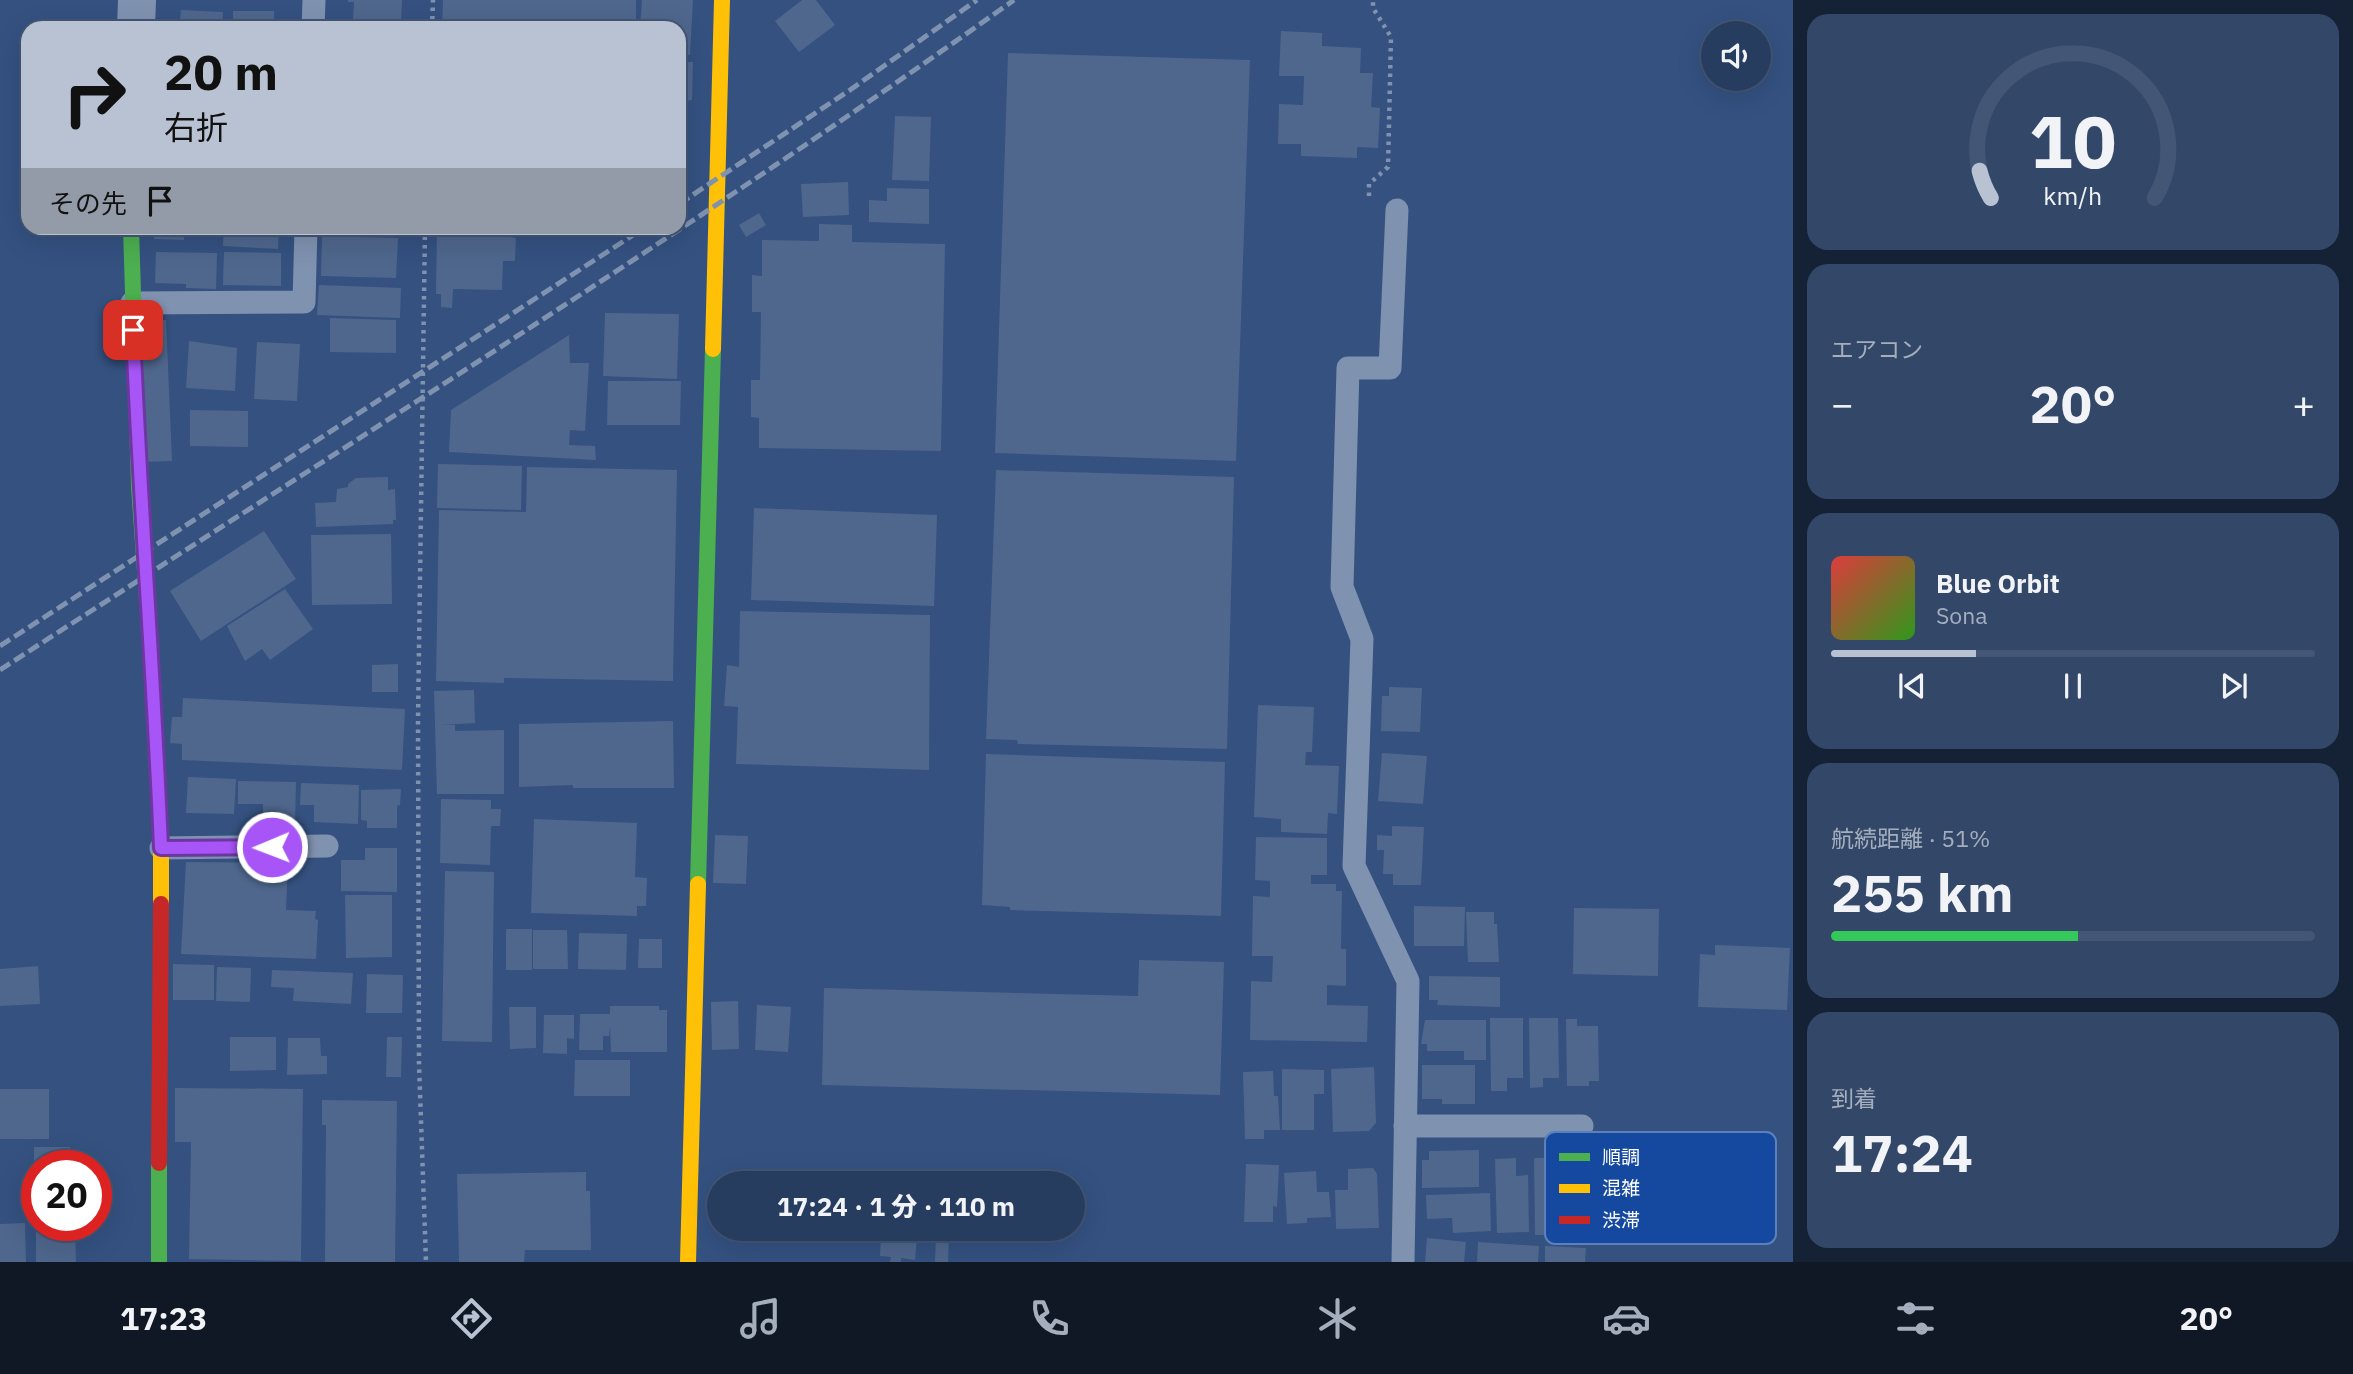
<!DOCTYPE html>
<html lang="ja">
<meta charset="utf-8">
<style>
body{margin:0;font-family:"IBM Plex Sans","Noto Sans JP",sans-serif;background:#334869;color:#f1f3f6;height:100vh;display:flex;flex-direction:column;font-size:26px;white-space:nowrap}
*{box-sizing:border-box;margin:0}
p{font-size:23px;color:#a4aebd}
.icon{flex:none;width:38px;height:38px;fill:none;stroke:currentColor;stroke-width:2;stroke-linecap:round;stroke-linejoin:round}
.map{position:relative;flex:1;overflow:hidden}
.side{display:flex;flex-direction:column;gap:14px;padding:14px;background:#152235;width:560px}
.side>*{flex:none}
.hud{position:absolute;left:21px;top:21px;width:665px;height:214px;border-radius:21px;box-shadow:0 7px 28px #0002,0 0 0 2px #435675;background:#b8c2d3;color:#111;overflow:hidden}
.tools{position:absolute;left:1701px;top:21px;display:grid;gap:14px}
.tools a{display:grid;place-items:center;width:70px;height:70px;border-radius:50%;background:#273d60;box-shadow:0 7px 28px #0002,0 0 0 2px #435675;font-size:35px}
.speed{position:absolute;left:21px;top:1150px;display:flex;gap:14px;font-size:35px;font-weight:700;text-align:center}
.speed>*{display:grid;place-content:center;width:91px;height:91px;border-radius:50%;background:#273d60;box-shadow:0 7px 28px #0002,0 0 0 2px #435675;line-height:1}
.speed .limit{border:10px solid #d22;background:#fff;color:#111}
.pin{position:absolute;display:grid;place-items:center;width:60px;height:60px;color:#fff;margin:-30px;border-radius:14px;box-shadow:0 4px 10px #0006}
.me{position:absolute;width:77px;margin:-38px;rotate:269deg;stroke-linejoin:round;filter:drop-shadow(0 0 5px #0008)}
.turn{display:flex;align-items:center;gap:24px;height:147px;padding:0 28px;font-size:32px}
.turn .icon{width:91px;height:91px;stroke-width:2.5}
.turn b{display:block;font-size:49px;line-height:60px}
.then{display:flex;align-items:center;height:66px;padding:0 28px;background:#0003;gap:14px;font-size:26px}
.big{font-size:52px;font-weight:800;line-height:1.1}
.side .tile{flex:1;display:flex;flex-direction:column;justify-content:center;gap:10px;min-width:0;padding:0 24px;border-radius:21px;background:#334869}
.side .dial{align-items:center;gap:0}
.dial svg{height:182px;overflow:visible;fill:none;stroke:#435675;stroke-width:7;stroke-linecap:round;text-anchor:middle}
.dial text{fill:#f1f3f6;stroke:none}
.song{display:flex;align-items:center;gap:21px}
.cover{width:84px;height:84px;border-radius:10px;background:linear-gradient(135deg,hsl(0 70% 55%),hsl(110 70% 35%))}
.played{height:7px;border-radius:4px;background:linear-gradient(90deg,#b8c2d3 30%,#435675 30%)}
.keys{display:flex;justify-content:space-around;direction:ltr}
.heat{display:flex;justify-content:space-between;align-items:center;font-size:38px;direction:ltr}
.charge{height:10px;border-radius:5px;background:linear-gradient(90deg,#34c759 51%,#435675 0)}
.trip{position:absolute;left:707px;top:1171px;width:378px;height:70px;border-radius:35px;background:#273d60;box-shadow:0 7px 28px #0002,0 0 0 2px #435675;font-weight:800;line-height:70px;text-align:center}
.menu{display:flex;height:112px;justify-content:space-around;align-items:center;background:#101826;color:#a4aebd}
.menu .icon{width:49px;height:49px}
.menu .current{color:#b8c2d3}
.menu b{font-size:32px;color:#f1f3f6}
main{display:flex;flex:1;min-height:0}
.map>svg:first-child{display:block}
.building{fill:#4f678d}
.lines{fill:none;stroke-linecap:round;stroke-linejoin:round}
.path{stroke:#7f92b0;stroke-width:4.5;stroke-dasharray:3.5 5;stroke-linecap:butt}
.lane{stroke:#7f92b0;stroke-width:23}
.street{stroke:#7f92b0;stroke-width:38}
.fast{stroke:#4caf50;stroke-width:16}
.slow{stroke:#ffc107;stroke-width:16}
.jam{stroke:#c62828;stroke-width:16}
.rail{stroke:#7f92af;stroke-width:5;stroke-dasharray:12 5;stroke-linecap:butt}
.route-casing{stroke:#6d37a1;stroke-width:18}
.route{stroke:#a855f7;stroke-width:12}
.key{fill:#15499f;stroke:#5b80bc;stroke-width:2}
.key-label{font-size:19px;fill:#fff}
</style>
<main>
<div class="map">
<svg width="1793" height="1262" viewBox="0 0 1793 1262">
<rect width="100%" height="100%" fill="#345180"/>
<path class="building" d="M348 0H402L401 21 353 19 354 2H348Z
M443 0H636V28H442Z
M642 0H693L690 55 679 54V28H640Z
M802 0H816L835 25 799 52 775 21Z
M181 10 223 12 222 28H161V19L180 20Z
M233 11H274V23H300V28H233Z
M335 23 389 26V28H335Z
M1281 31 1322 33V46L1361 48 1360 73H1373L1371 107 1380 108 1378 148 1357 147V158L1301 156V144H1278L1279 104 1303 105 1304 76H1279Z
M1008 53 1250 60 1236 461 995 453Z
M679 62H693L692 100 679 102Z
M895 116 931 117 929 181 892 180Z
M848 182 849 215 803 217 801 184Z
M887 188 929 189V224L869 222V200L887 201Z
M759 213 766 225 746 237 739 225Z
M819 224 852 225V242L945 244 941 451 759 448V418L751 417V380H760L761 312H752V275L762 276V240L819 241Z
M154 228H184V240L154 239Z
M197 228H221V235H197Z
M224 228H279L278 249 223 246Z
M323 228H398V236L323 234Z
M437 228H592L583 233 511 231V237L516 238 515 261H503L502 290 453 289 452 308 441 307V294H436Z
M322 236 398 238 396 278 321 276Z
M156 252 217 253 216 289 186 288V284L155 283Z
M224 252 281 253V286L223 285Z
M319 285 401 288 400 318 317 315Z
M605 313 679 314 677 379 603 376Z
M330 318 396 320V353L330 352Z
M135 320H166L172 461 140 462Z
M569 335 570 363H589L585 431 570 430 569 445 595 446 596 460 449 452 451 410Z
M189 341 237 348 235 391 186 388Z
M257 342 300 344 297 401 254 399Z
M608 381H681L680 425H607Z
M190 410 248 411V447L190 446Z
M438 464 522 466 521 510 437 508Z
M527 467 677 470 673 681 504 678V683L436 681 439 510 526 512Z
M996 470 1234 477 1227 749 1018 744 1017 740 986 739Z
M388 477V490L395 489 396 520H393V524L316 527 315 503 336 502 337 489 348 487V484L356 478Z
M754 508 937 515 934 606 751 600Z
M264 531 296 579 201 641 170 591Z
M391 534 392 604 312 605 311 535Z
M285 589 313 629 270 660 262 649 245 661 227 626Z
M740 611 930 615 929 770 736 764 738 707 724 706 727 665 739 667Z
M398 664V692H372V665Z
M1389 687 1422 688 1420 732 1381 731 1382 696H1389Z
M474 690 475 723 441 725H455V731L504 730V794H437L434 691Z
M183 698 405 709 402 770 182 760V744L170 743 172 717H182Z
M1258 705 1314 707 1312 752H1306L1305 765 1339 766 1337 814 1328 813 1327 834 1281 832V819L1254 817Z
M673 721 674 788H573V785L519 787V724Z
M1382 753 1427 756 1423 804 1378 801Z
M986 754 1225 762 1221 916 1010 910V907L982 905Z
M188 777 236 779 234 814 186 813Z
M238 781 296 782 295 825H263V804H238Z
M301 783 359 785 358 824 314 822V805H300Z
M401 789 400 805 397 806V828H367V821L361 820V790Z
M441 799 491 800V809H501L500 826H491L490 865 440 863Z
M534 819 637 823 635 877 647 878 646 906H637V916L531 913Z
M1392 826 1424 827 1421 885H1393V874H1383L1384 850H1377V835L1392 836Z
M715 835 748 836 746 884 713 883Z
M1256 837 1327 838V875H1311V884H1336V891H1342L1341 949H1346V986L1327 985V1005L1368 1006 1367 1042 1250 1040 1251 981 1272 982 1273 956H1252L1253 896 1270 897V881L1255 880Z
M365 848H397V892L341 891V860H365Z
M186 862 288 863 286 910 316 911 315 919 318 920 316 959 181 954Z
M445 871 494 872 492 1042 442 1041Z
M345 895H392V957L346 958Z
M1414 906 1465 907 1464 946H1414Z
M1574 908 1659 909 1658 976 1573 974Z
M1466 912H1494V924H1497L1499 962H1468Z
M506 929H532V970H506Z
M533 930H567L568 969H533Z
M579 933 627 934 626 970 578 969Z
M639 939H662V968H638Z
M1715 945 1790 948 1787 1010 1698 1007 1700 954 1715 955Z
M1139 960 1224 962 1220 1095 822 1085 824 988 1138 996Z
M173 964 214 965V1000H173Z
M38 966 40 1004 0 1006V969Z
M217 967 251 968 250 1002 216 1001Z
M272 970 353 973 351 1004 293 1001 294 988 271 987Z
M367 974 403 975 402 1013H366Z
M1429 976 1500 977V1007L1437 1005 1438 1000H1429Z
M738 1001 739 1049 712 1050 711 1002Z
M757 1005 791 1007 788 1052 755 1050Z
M610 1006H659V1010H667V1052H611L610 1027 609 1036H603V1050H579L580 1014H610Z
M509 1007H536V1048L510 1049Z
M544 1015H574V1039L567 1038V1054L543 1053Z
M1490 1018H1523V1078H1507V1091H1491Z
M1529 1018H1558L1559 1078H1543V1087L1530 1088Z
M1566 1019H1577V1026H1598L1599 1081H1589V1086H1567Z
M1425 1020H1486V1060H1464V1051H1427V1044H1421Z
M230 1037H276V1070L230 1071Z
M387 1037H402L401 1077H386Z
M288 1038H320L321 1056H327V1074L287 1075Z
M575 1060H630V1096H574Z
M1422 1065H1475V1104H1442V1099H1422Z
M1374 1067 1376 1123 1369 1131 1333 1132 1331 1069Z
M1282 1069 1324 1070V1094H1314V1130H1282Z
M1273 1071 1274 1096H1278L1280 1130H1264V1139H1245L1243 1072Z
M175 1088 303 1089 301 1261 189 1259 191 1142H175Z
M0 1089H49V1139H0Z
M322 1100 397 1101 395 1262H325L326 1125H322Z
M34 1147H70V1166H37V1181H34Z
M1479 1150V1187L1422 1188V1160H1429V1151Z
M1516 1158V1176L1528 1175 1529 1232 1497 1233 1495 1159Z
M1534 1158H1552V1174H1562L1563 1235H1535Z
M1246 1164 1279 1165 1277 1207 1273 1206V1222H1244Z
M1373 1168 1377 1174 1379 1228 1336 1229 1335 1190H1348V1169Z
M1316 1171 1317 1192H1329L1331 1217 1307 1218V1223L1287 1224 1284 1173Z
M586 1172V1191H590L591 1250H525L524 1262H459L457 1174Z
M905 1173 984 1175V1183H904Z
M1490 1193 1491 1231 1453 1233 1452 1218 1427 1219 1426 1195Z
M25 1223 26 1262H0V1224Z
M36 1225H75L76 1262H36Z
M903 1228H982V1236L949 1235 948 1262H935L936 1235 903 1233Z
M1009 1228H1062L1063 1234 1010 1239Z
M881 1235 917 1238 915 1260 901 1258V1262H890L891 1257 880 1256Z
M1427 1238 1466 1242 1464 1262H1425Z
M1478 1242 1539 1246 1538 1262H1477Z
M1545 1246 1586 1248 1585 1262H1545Z"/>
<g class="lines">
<path class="path" d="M432 28 433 0
M1369 196V184L1388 167 1391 37 1373 8V0
M425 228 418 719 419 1064 426 1262"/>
<path class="lane" d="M313 28 314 0
M1397 210 1390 368H1348L1342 587 1362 639 1354 866 1408 981 1403 1262
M132 303 304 302 306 228
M161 848 327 846
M1405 1126H1582"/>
<path class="street" d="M136 28 137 0"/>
<path class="fast" d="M131 228 139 487 153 684
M698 884 713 349
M159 1262V1163"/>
<path class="slow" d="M713 349 722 0
M153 684 161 848V904
M688 1262 698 884"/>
<path class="jam" d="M159 1163 161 904"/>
<path class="rail" d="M679 204 850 90 977 0
M0 646 644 228
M0 670C340 449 684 235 1014 0"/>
</g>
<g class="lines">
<defs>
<path id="route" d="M133 330C140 503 154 675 161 848L272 847"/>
</defs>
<use href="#route" class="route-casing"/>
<use href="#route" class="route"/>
</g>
<rect x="1545" y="1132" width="231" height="112" rx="10" class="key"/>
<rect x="1559" y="1153" width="31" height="8" fill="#4caf50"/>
<rect x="1559" y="1184" width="31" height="9" fill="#ffc107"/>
<rect x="1559" y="1216" width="31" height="8" fill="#c62828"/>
<g class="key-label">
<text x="1602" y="1164">順調</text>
<text x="1602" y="1195">混雑</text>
<text x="1602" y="1227">渋滞</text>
</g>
</svg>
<div class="tools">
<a><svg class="icon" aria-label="sound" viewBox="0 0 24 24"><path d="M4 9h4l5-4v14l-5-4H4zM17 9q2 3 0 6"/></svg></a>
</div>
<div class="speed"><div class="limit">20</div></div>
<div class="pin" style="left:133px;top:330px;background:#d93025"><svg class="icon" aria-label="arrive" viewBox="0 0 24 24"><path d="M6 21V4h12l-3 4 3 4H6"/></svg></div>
<svg class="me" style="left:272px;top:847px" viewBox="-20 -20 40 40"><circle r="17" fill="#a855f7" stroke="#fff" stroke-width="3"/><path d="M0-11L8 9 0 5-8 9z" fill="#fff"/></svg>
<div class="trip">17:24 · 1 分 · 110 m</div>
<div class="hud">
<div class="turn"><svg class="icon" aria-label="right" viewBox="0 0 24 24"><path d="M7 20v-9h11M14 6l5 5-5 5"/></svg><div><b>20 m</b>右折</div></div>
<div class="then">その先<svg class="icon" aria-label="arrive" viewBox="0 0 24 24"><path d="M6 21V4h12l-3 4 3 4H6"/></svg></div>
</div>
</div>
<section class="side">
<div class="tile dial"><svg viewBox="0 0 100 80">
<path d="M14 69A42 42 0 1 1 86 69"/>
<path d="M14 69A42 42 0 0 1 9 57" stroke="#b8c2d3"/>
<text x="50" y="56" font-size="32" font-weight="700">10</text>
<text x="50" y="72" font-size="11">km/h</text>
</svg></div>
<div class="tile"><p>エアコン</p>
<div class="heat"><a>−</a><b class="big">20°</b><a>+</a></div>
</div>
<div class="tile">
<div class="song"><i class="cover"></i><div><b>Blue Orbit</b><p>Sona</p></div></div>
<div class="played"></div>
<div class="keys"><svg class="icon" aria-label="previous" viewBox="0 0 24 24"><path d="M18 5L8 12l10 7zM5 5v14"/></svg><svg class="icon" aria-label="pause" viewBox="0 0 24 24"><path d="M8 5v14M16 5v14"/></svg><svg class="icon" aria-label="next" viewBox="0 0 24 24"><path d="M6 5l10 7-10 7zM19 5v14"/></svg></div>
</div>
<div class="tile"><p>航続距離 · 51%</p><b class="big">255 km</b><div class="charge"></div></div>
<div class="tile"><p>到着</p><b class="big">17:24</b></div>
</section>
</main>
<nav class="menu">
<b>17:23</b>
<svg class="icon current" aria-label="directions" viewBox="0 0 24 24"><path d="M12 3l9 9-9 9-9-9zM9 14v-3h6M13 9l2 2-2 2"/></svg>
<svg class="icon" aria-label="music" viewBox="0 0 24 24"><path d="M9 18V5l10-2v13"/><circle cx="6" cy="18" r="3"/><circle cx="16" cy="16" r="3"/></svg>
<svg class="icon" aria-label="phone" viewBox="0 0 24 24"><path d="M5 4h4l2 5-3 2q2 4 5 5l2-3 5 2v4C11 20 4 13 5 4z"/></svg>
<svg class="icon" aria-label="climate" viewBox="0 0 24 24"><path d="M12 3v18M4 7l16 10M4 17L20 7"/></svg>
<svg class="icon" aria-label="car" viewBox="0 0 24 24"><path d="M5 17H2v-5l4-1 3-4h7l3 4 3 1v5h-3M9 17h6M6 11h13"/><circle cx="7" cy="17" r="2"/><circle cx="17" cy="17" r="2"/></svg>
<svg class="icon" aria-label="filters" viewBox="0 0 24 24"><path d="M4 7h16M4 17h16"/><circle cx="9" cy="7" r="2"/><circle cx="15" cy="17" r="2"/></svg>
<b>20°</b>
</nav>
